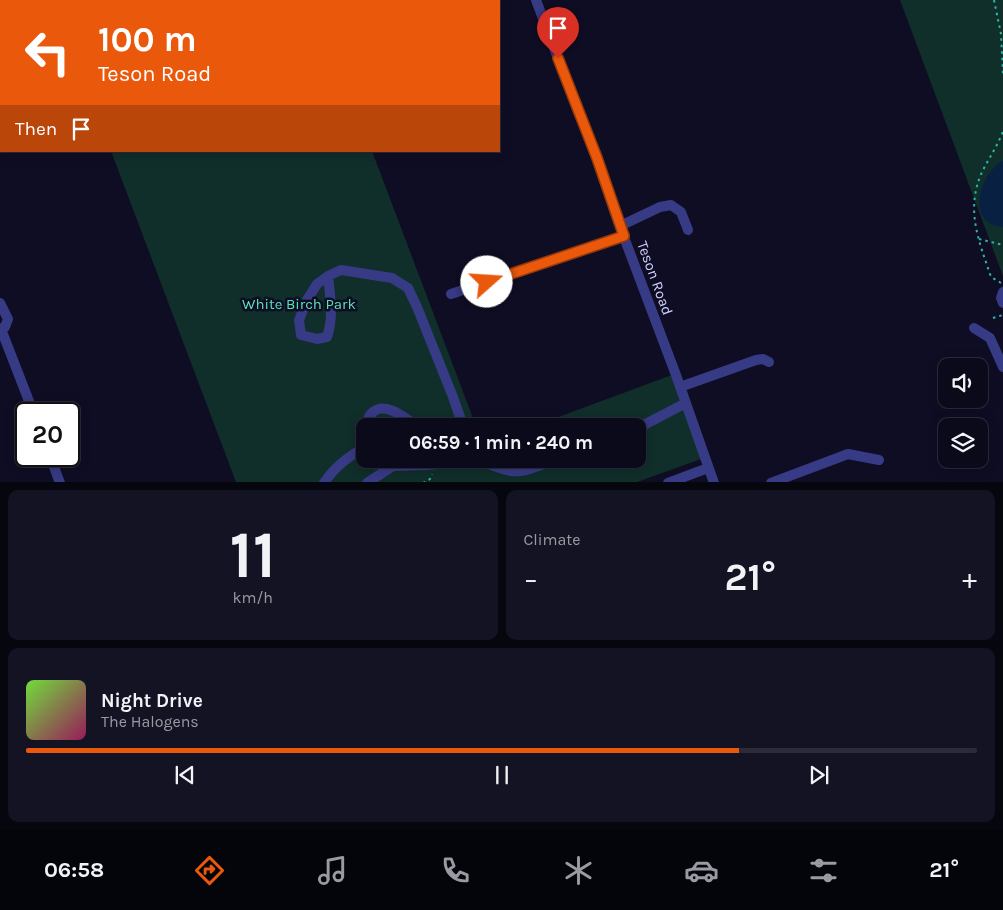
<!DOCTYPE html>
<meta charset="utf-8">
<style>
body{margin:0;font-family:Karla,sans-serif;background:#141324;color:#f1f3f6;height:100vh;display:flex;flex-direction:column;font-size:19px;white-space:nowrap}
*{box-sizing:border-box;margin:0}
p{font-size:16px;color:#9a9aa3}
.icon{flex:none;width:28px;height:28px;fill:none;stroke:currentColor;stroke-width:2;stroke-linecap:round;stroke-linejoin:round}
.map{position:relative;height:482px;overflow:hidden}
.details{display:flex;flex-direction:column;gap:8px;padding:8px;background:#06060f;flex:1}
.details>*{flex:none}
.hud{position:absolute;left:0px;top:0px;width:500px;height:152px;box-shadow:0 2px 12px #0003,0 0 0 1px #2b2b3a;background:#ea580c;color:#fff;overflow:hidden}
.buttons{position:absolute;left:938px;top:358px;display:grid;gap:10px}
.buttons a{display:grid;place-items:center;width:50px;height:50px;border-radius:10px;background:#0b0a1b;box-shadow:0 2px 12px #0003,0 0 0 1px #2b2b3a;font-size:25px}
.speed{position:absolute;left:15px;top:402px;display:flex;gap:10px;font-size:25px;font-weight:700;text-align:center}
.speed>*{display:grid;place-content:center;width:65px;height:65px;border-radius:50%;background:#0b0a1b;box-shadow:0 2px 12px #0003,0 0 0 1px #2b2b3a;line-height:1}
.speed .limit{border:2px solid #111;border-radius:8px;background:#fff;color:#111}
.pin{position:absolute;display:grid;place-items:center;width:42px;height:42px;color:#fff;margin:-51px -21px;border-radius:50% 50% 50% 0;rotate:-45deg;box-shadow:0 0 5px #0007}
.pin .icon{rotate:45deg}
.me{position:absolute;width:55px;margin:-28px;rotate:71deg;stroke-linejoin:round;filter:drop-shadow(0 0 4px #0008)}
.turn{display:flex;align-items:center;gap:18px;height:105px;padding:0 15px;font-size:22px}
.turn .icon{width:65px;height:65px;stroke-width:2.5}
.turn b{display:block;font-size:35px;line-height:42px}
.then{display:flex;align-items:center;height:48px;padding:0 15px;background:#0003;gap:10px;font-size:19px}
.big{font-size:38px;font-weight:700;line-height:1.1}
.details .tile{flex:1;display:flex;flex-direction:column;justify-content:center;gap:8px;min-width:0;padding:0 18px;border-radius:10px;background:#141324}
.details .dial{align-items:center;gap:0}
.dial b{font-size:65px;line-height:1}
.song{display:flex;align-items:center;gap:15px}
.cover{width:60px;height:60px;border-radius:8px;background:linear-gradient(135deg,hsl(100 70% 55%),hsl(330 70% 35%))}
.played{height:5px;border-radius:2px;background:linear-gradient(90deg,#ea580c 75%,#2b2b3a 75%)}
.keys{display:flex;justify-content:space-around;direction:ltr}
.heat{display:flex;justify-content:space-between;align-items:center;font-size:28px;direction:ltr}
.details .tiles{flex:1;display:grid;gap:8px;grid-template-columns:1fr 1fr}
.tile:last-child{grid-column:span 2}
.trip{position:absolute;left:356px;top:418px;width:290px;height:50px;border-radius:10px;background:#0b0a1b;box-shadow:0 2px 12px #0003,0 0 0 1px #2b2b3a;font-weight:700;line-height:50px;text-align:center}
.tab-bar{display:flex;height:80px;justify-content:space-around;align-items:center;background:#04040b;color:#9a9aa3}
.tab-bar .icon{width:35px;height:35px}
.tab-bar .selected{color:#ea580c}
.tab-bar b{font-size:22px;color:#f1f3f6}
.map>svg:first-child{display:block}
.green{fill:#102e2a}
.water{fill:#082142}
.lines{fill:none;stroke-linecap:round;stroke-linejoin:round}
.path{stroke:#2ab8a5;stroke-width:2;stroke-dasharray:2.5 4;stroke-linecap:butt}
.minor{stroke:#373a84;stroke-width:10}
.route-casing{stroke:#983908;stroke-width:12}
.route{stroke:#ea580c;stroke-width:9}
.labels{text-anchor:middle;stroke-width:5;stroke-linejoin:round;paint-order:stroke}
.street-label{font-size:15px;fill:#d1d0ff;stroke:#0f0d24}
.park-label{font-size:15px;fill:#58e3b5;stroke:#0f0d24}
</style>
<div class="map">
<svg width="1003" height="483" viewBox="0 0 1003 483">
<rect width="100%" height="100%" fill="#0f0d24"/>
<path class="green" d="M900 0H1003V276Z
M111 151H372L476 426H365V459H638V426H534L672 375 704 458 637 482H236Z"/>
<path class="water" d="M1003 161V227C998 227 992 225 988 222 969 208 985 169 1003 161Z"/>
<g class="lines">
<path class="path" d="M994 0 1001 34 1003 74
M979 239 1003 245
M1001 283 991 277C979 241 965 210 982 172 989 158 998 145 1003 131
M993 318 1003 315
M423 483 430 479 432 474"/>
<path class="minor" d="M536 0 577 109 597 158 616 216 676 375 714 483
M620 226 660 207 671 205 681 212 688 230
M328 276C330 296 334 317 327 337L317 339 301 335 299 320 307 300 317 284 328 276 341 270 392 278 408 288 417 307 453 397 463 426
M1003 292 1001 298 1003 303
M451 294 624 236
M0 303 8 319 5 327 0 329
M974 328 990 338 1003 367
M1 329 34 414
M680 387 756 360 763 359 769 362
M368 426C367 420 368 416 373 412 386 401 406 419 417 426
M638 428 686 403
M50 456 60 483
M477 459C488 464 499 469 511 471 524 473 544 464 557 459
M324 483C334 467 349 456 365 447
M367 483 393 466 427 465 460 462 464 459
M668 483 708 468
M771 483 848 454 879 460"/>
</g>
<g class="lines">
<defs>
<path id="route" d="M487 282 624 236 597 158 558 58"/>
</defs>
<use href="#route" class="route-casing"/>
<use href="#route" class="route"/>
</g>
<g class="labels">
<g class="street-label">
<text transform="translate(655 278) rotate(70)" y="5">Teson Road</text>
</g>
<g class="park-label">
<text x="299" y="309">White Birch Park</text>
</g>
</g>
</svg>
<div class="buttons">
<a><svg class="icon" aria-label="sound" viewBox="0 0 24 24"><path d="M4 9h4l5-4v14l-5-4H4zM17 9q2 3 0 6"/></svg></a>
<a><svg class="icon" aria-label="layers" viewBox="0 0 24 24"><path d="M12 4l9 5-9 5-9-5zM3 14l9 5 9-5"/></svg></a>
</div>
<div class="speed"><div class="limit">20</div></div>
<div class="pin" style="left:558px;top:58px;background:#d93025"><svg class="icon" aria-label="arrive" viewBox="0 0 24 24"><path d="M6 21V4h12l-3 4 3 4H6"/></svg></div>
<svg class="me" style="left:487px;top:282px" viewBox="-20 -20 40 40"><circle r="19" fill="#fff"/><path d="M0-13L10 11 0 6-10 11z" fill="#ea580c"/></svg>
<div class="trip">06:59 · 1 min · 240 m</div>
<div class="hud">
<div class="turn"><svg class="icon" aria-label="left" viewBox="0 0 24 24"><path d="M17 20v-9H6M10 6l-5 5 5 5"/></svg><div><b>100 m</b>Teson Road</div></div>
<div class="then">Then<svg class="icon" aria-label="arrive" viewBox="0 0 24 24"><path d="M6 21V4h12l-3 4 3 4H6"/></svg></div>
</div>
</div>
<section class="details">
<div class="tiles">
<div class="tile dial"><b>11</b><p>km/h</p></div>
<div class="tile"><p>Climate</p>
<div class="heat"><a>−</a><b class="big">21°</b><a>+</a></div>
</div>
<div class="tile">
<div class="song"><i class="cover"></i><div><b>Night Drive</b><p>The Halogens</p></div></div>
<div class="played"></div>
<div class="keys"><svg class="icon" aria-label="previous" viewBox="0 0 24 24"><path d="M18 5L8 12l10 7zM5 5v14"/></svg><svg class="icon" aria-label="pause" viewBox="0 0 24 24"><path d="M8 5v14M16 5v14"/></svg><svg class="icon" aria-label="next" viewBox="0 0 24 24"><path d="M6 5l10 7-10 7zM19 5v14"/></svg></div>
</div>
</div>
</section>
<nav class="tab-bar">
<b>06:58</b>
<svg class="icon selected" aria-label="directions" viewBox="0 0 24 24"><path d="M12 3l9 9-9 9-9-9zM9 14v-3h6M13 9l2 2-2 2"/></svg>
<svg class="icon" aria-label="music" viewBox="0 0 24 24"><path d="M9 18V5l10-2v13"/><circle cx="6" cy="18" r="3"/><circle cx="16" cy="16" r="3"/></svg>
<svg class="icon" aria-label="phone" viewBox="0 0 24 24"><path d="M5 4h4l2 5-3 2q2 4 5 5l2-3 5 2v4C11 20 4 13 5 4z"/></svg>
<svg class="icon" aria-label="climate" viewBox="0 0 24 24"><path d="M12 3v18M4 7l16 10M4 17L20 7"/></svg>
<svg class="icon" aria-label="car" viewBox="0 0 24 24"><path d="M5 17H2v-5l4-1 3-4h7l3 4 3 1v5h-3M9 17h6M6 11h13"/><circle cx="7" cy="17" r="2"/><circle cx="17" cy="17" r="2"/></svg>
<svg class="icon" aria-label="filters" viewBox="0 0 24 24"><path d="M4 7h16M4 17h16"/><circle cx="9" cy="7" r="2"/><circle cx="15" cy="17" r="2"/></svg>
<b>21°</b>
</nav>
